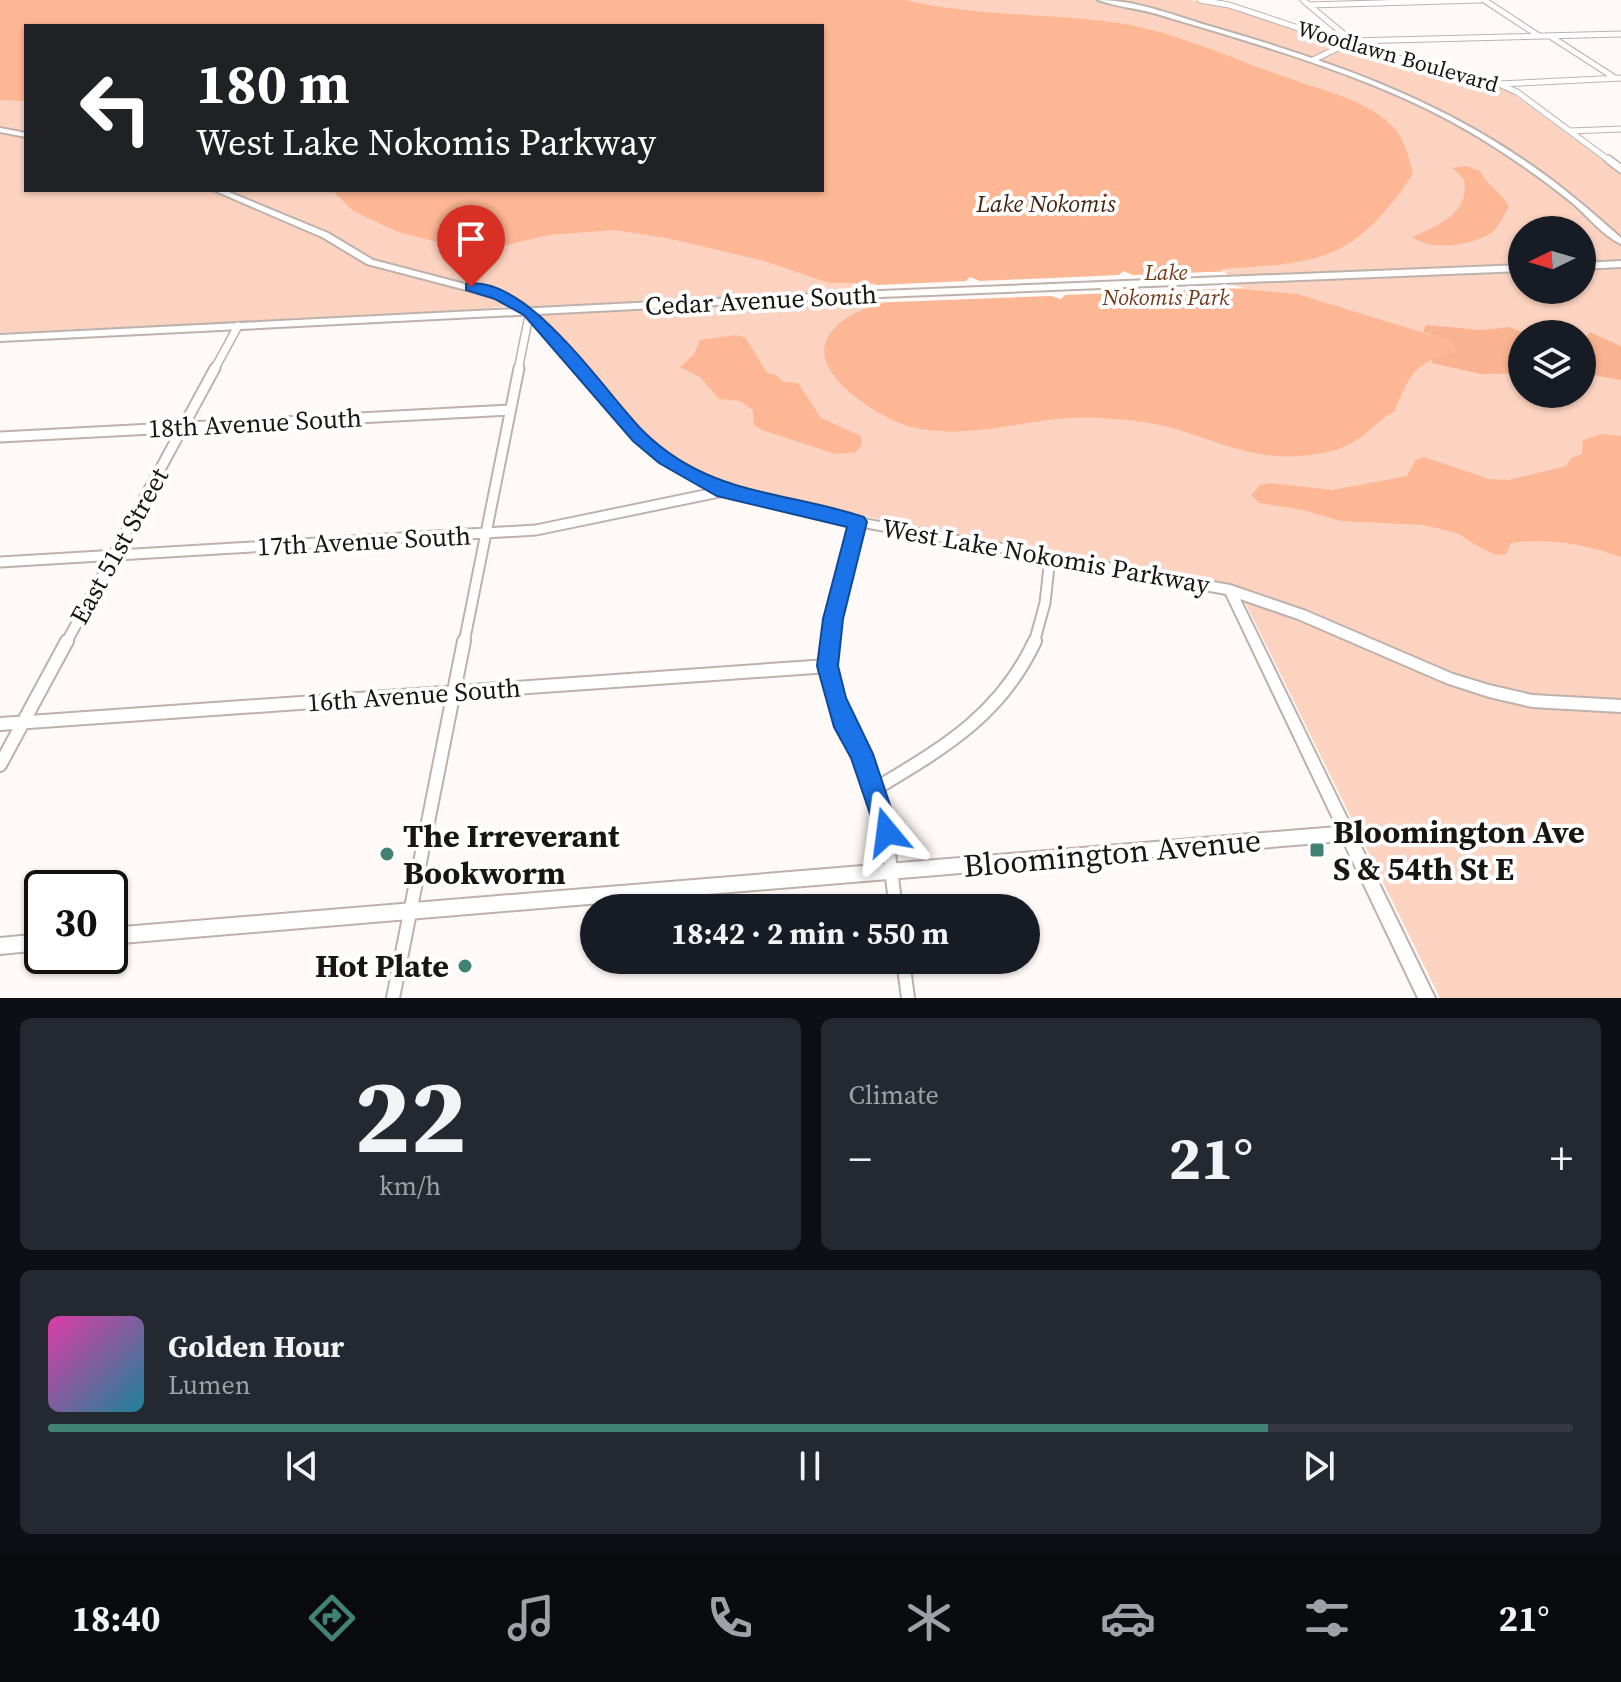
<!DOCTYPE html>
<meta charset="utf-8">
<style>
body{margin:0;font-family:"Source Serif 4",serif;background:#242831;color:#f1f3f6;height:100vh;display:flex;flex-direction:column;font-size:30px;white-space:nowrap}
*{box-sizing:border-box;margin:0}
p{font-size:26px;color:#9ea1a6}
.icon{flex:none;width:44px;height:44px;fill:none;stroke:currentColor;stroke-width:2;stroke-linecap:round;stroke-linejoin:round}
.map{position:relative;height:998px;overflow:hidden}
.drawer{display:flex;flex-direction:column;gap:20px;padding:20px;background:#0d0f14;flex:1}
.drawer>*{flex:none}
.banner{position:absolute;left:24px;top:24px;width:800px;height:168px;border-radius:0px;box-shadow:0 2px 6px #0004;background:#202124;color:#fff;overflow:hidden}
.needle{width:52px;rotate:265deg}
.tools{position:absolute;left:1508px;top:216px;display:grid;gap:16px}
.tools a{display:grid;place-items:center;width:88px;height:88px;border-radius:50%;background:#171b24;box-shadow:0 2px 6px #0004;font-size:40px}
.speed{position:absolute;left:24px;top:870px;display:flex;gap:16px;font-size:40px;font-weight:700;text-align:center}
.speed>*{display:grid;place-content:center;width:104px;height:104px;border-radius:50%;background:#171b24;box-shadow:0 2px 6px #0004;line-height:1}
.speed .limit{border:4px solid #111;border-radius:12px;background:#fff;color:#111}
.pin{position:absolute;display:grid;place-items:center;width:68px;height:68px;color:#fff;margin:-82px -34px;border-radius:50% 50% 50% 0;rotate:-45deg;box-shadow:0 0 8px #0007}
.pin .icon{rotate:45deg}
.me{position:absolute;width:88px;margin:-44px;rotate:344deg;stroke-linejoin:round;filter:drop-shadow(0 0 6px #0008)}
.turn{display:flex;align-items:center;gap:28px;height:168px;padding:0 40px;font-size:36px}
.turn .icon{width:104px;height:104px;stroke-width:2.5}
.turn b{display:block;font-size:56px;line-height:68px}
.big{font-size:60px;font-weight:700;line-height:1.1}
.drawer .tile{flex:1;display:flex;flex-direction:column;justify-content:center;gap:12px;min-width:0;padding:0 28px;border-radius:12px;background:#242831}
.drawer .dial{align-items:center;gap:0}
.dial b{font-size:104px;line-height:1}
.song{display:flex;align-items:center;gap:24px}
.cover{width:96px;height:96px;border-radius:12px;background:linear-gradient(135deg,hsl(320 70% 55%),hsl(190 70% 35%))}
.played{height:8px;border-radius:4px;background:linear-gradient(90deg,#418272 80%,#363941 80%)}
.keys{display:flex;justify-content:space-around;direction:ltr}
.heat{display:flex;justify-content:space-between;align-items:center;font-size:44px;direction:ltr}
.drawer .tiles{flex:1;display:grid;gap:20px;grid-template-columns:1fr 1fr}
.tile:last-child{grid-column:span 2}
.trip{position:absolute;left:580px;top:894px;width:460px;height:80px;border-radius:40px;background:#171b24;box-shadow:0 2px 6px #0004;font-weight:700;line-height:80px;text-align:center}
.dock{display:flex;height:128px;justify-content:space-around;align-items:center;background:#090b0e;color:#9ea1a6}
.dock .icon{width:56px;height:56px}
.dock .current{color:#418272}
.dock b{font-size:36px;color:#f1f3f6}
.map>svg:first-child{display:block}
.green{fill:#fcd3c0;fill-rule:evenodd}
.forest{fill:#f9b390}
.water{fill:#fdb794}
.pier{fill:#fffaf7}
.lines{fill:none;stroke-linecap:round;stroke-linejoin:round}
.minor-far3-casing{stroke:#bdb1ac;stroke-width:7}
.minor-far2-casing{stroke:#bdb1ac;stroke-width:10}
.minor-far1-casing{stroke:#bdb1ac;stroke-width:13}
.minor-casing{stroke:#bdb1ac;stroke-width:16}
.tertiary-casing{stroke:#bdb1ac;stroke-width:4}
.secondary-casing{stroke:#bdb1ac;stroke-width:4}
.minor-far3{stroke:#fff;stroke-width:5}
.minor-far2{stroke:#fff;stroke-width:7}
.minor-far1{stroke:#fff;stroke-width:9}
.minor{stroke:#fff;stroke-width:12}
.tertiary{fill:#fff;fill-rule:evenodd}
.secondary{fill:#fff;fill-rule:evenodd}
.route{fill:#1a73e8;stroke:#114b97;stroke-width:2}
.poi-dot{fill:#418272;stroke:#fff;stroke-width:3}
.labels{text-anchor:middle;stroke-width:8;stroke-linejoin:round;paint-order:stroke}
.far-street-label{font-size:22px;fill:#191513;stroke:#fff}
.far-park-label{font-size:22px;font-style:italic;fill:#70391a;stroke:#fff}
.far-water-label{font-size:24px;font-style:italic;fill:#452411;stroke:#fff}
.street-label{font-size:26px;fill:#191513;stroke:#fff}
.near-poi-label{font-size:32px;font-weight:bold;fill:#191513;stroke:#fff;text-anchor:start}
.near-street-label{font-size:32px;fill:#191513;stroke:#fff}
</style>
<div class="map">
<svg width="1621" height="998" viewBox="0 0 1621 998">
<rect width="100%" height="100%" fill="#fffaf7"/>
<path class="green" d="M0 0H1191L1227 7 1354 48 1505 88 1621 173V998H1440L1238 588 775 499C738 488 701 476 669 453 614 412 577 349 525 304L473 310 0 333ZM26 26H822V190H26ZM1522 230H1582V290H1522ZM1522 334H1582V394H1522Z"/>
<path class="forest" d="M1426 325 1481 330 1509 327 1527 334H1522V373L1481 374 1432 363V358L1456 351 1450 341 1423 332Z
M1590 332 1621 346V380L1582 373V341Z"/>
<path class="water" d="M0 0H904C972 16 1042 13 1111 22 1174 30 1231 59 1291 79 1324 91 1371 101 1395 129 1406 143 1409 158 1413 174 1354 261 1321 263 1221 269L1230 288 1297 294 1450 341 1457 351C1414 363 1411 372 1394 412 1380 418 1374 428 1361 437 1342 451 1322 454 1299 456 1255 460 1216 441 1176 429 1152 422 1122 419 1098 418 1033 414 978 442 911 427 882 420 809 375 827 339 838 317 861 311 881 302L876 283H829L764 261 667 238 614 230 549 235 498 247H457L398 232 353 211 332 190H822V26H26V101L0 100Z
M1466 166 1480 171C1487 186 1502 193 1509 207 1504 215 1499 227 1491 233 1471 246 1431 251 1412 237 1437 226 1471 213 1464 179L1452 168Z
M736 335 745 337 767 373 776 375 783 382 798 383 821 418 861 436 862 445 856 452 836 454 762 430 754 425 753 410 740 401 719 399 700 377 680 367 694 354 700 340Z
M1601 434 1621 436V557C1584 544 1550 538 1511 543L1506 554 1496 555 1481 548 1457 533 1423 525 1341 521 1303 510 1259 503 1251 495 1260 485 1270 483 1332 490 1407 476 1416 460 1424 457 1489 479 1509 480 1566 466 1571 458 1582 454 1583 440Z"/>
<path class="pier" d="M1123 271 1133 275 1234 271 1225 272 1233 285 1245 288 1065 295 1061 299 1051 296 868 303 877 300 875 287 854 286 966 281 970 277 980 281 1119 275Z"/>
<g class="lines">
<defs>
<path id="minor-far3" d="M1200 0 1229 5 1362 49 1499 84 1517 92 1610 161
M1303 0 1352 41
M1484 0 1539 36
M1309 5 1480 0
M1550 36 1615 78
M1313 60 1352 41 1621 34
M1499 84 1621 78
M1570 131 1621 129"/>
<path id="minor-far2" d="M1608 159 1621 169
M214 370 238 326
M518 370 530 311"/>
<path id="minor-far1" d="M0 437 510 410
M0 562 536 530 724 491
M66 643 215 368
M464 643 519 368
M828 643 837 593 858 522
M1034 643 1045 603 1050 557"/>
<path id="minor" d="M828 641C824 696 856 737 874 786 888 825 890 867 896 908
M0 724 828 666
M0 765 67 641
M875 789C943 748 1000 716 1035 641
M903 960 908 998
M393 998 464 641"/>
<path id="tertiary" d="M1098 0C1138 0 1178 17 1216 28 1327 60 1436 98 1531 165 1563 187 1592 212 1621 238V244C1602 235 1587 215 1570 201 1526 166 1478 134 1427 109 1341 67 1249 42 1157 14 1138 8 1116 7 1098 0Z
M0 128 26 133V137L0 132Z
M213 190H224L328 233 373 260 503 294 523 303 541 318 643 434 669 456 727 488 858 518 1230 585 1306 611 1453 674 1489 685 1532 695 1621 700V712L1532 707 1489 697 1446 683 1298 619 1240 599 1435 998H1418L1343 841 110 944V928L1337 827 1226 594 858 526 720 494 661 462 635 440 535 322 517 307 497 298 367 264 322 237Z
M42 934V950L0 954V938Z"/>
<path id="secondary" d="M1621 261V267L1582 269V263Z
M1522 265V271L855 298 0 341V335L855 292Z"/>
</defs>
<use href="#minor-far3" class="minor-far3-casing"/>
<use href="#minor-far2" class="minor-far2-casing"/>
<use href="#minor-far1" class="minor-far1-casing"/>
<use href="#minor" class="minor-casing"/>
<use href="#tertiary" class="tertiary-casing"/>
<use href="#secondary" class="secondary-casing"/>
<use href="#minor-far3" class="minor-far3"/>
<use href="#minor-far2" class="minor-far2"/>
<use href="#minor-far1" class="minor-far1"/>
<use href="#minor" class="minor"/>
<use href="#tertiary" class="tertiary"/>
<use href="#secondary" class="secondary"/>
</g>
<path class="route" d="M466 284C528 273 605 393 644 432 709 496 785 491 864 517L867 522 843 619 838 666 846 698 873 754 899 832 896 840 887 844 879 840 851 758 834 727 817 666 823 619 847 527 717 496 659 463 633 441 524 315 495 299 466 290Z"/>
<g class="poi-dot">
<rect x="1309" y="842" width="16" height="16" rx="4"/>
<circle cx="387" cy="854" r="8"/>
<circle cx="465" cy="966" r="8"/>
</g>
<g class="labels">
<g class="far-street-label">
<text transform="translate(1398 56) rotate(16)" y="8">Woodlawn Boulevard</text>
</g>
<g class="far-park-label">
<text x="1166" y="280">Lake<tspan x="1166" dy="25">Nokomis Park</tspan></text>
</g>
<g class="far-water-label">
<text x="1046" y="212">Lake Nokomis</text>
</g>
<g class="street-label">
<text transform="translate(761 300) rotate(-3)" y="9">Cedar Avenue South</text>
<text transform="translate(255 423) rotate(-3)" y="9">18th Avenue South</text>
<text transform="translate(364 541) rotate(-3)" y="9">17th Avenue South</text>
<text transform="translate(119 546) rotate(-61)" y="9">East 51st Street</text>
<text transform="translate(1046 556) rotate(10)" y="9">West Lake Nokomis Parkway</text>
<text transform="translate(414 695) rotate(-4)" y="9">16th Avenue South</text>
</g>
<g class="near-poi-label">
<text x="1333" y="843">Bloomington Ave<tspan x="1333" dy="37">S &amp; 54th St E</tspan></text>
<text x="403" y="847">The Irreverant<tspan x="403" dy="37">Bookworm</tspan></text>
<text x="449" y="977" text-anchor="end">Hot Plate</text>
</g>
<g class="near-street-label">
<text transform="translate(1112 853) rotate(-5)" y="11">Bloomington Avenue</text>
</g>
</g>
</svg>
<div class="tools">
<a><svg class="needle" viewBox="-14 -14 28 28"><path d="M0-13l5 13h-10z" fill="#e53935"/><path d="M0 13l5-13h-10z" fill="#9ea1a6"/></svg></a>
<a><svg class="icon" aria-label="layers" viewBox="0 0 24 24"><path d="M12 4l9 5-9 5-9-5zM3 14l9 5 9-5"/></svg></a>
</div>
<div class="speed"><div class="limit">30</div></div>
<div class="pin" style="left:471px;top:287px;background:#d93025"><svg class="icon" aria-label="arrive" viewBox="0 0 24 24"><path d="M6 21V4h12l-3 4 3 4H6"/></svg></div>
<svg class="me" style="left:887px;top:832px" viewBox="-20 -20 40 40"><path d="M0-17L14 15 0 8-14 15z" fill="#1a73e8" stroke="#fff" stroke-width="4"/></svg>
<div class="trip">18:42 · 2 min · 550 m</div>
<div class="banner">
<div class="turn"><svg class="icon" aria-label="left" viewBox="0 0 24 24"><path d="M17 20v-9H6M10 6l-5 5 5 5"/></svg><div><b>180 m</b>West Lake Nokomis Parkway</div></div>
</div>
</div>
<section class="drawer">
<div class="tiles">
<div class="tile dial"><b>22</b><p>km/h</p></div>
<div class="tile"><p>Climate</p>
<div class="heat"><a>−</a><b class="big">21°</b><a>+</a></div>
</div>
<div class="tile">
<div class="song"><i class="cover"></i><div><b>Golden Hour</b><p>Lumen</p></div></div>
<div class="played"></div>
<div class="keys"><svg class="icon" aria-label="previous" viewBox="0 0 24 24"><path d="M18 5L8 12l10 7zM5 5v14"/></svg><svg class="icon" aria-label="pause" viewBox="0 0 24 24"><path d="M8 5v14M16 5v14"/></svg><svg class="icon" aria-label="next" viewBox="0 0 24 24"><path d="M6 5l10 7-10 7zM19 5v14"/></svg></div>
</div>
</div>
</section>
<nav class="dock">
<b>18:40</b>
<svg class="icon current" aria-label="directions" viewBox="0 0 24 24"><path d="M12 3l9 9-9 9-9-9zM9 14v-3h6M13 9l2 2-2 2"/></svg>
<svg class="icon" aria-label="music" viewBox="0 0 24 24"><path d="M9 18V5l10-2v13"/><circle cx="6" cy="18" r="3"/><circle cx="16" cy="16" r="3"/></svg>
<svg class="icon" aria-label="phone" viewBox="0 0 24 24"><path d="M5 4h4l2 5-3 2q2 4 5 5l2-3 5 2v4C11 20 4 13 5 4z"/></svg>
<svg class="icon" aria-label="climate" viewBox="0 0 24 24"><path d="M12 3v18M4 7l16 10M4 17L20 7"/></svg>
<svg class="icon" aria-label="car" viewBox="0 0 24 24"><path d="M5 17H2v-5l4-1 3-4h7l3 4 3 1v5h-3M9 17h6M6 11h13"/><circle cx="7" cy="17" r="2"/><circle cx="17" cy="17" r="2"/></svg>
<svg class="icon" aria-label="filters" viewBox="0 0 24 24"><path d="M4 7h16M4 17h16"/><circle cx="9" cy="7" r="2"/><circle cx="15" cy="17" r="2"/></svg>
<b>21°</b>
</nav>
